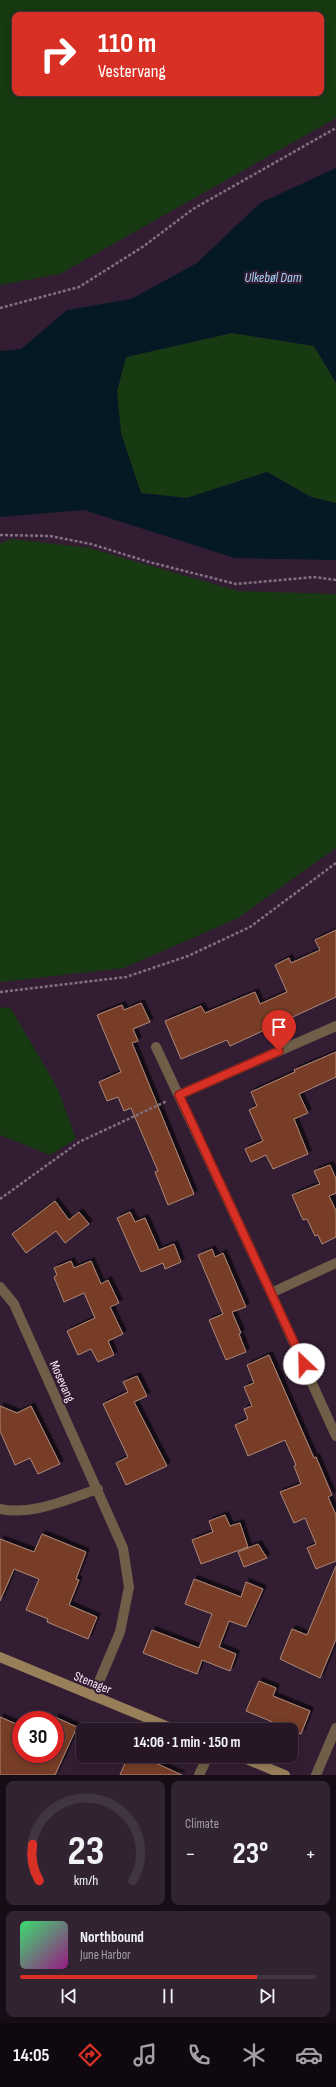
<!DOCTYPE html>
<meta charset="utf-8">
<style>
body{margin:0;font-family:"Sofia Sans Condensed",sans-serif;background:#322332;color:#f1f3f6;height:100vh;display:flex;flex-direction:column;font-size:15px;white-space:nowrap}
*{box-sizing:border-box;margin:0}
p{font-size:13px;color:#a49fa7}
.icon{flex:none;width:22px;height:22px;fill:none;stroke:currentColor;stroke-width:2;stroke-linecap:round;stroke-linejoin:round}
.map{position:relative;height:1775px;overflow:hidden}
.side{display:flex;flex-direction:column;gap:6px;padding:6px;background:#150c15;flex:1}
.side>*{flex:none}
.guide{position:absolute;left:12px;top:12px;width:312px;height:84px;border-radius:8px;box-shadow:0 2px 10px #0003,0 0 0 1px #423543;background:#d93025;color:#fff;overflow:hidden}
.speed{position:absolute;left:12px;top:1711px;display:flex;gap:8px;font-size:20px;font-weight:700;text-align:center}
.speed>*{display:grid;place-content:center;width:52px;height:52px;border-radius:50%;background:#261626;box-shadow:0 2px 10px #0003,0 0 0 1px #423543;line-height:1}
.speed .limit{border:6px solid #d22;background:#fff;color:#111}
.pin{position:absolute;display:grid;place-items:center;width:34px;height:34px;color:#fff;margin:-41px -17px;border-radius:50% 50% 50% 0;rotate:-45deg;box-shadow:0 0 4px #0007}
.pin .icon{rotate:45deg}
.me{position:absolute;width:44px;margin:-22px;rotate:336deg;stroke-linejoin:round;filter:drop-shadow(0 0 3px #0008)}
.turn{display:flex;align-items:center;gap:14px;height:84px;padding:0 20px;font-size:18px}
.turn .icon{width:52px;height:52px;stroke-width:2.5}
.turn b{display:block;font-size:28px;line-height:34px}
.big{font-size:30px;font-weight:700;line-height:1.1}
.side .widget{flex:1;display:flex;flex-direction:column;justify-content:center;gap:6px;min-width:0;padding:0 14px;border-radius:8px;background:#322332}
.side .dial{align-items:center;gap:0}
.dial svg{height:104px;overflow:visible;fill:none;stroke:#423543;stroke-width:7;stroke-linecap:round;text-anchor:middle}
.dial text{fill:#f1f3f6;stroke:none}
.song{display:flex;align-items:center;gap:12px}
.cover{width:48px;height:48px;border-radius:6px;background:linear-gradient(135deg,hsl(140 70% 55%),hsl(310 70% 35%))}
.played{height:4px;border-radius:2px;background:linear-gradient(90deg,#d93025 80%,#423543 80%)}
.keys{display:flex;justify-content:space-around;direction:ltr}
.heat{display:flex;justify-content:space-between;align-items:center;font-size:22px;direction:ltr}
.side .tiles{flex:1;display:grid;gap:6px;grid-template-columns:1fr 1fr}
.widget:last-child{grid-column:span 2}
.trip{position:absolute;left:76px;top:1723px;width:222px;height:40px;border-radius:8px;background:#261626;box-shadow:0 2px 10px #0003,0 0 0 1px #423543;font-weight:700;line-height:40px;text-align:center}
.dock{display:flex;height:64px;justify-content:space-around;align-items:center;background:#0f090f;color:#a49fa7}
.dock .icon{width:28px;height:28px}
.dock .selected{color:#d93025}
.dock b{font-size:18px;color:#f1f3f6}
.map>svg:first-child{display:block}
.green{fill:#173a12;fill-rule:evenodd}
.water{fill:#051925}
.building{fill:#773e26;stroke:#ac8879;filter:url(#shadow)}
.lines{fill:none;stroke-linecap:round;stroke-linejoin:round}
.path{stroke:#826f82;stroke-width:2.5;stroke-dasharray:3 2;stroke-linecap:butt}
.street{stroke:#6f5f49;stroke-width:10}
.secondary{stroke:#987f5a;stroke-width:10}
.route-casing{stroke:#8d1f18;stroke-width:10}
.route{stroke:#d93025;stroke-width:7}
.labels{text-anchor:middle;stroke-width:4;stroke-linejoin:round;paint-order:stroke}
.street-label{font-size:13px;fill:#f8e9f7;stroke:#331d33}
.water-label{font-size:14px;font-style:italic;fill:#a1d5f6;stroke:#331d33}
</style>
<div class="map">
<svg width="336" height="1775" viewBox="0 0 336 1775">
<defs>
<filter id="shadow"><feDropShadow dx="3.5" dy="-3.5" stdDeviation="0" flood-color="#0009"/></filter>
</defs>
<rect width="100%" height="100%" fill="#331d33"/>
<path class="green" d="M0 0H336V118L60 274 0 285ZM15 15H321V93H15Z
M232 333 314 346 336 383V503L311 497 267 472 187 498 141 493 121 433 117 391 126 357Z
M13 539 89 548 238 591 336 594V848L238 918 124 968 0 982V543Z
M10 1007 57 1087 76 1139 50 1155 0 1135V1008Z"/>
<path class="water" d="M336 168V383L314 346 232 333 126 357 117 391 121 433 141 493 187 498 267 472 311 497 336 503V560L235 558 84 510 0 517V351L21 349 67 310 131 299 197 263 260 203Z"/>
<path class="building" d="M336 930V997L230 1046 227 1040 181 1059 165 1021 201 1006 205 1013 255 992 260 1004 287 992 275 965 289 958 291 963 320 950 315 940Z
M141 1003 150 1022 133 1029 138 1041 132 1043 194 1194 168 1205 155 1172 158 1171 131 1108 124 1111 118 1097 107 1101 99 1082 121 1072 97 1015 122 1005 124 1010Z
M336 1052V1077L299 1094 308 1113 294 1119 308 1154 273 1169 266 1155 251 1162 245 1149 263 1141 249 1110 257 1106 251 1092 295 1072 294 1070Z
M330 1165 336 1179V1193L329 1196 336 1211V1237L322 1244 318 1235 315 1236 307 1219 303 1220 292 1195 320 1184 314 1171Z
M55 1201 69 1220 79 1212 89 1224 65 1243 56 1231 26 1253 12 1234Z
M130 1212 135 1222 145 1218 159 1250 174 1244 181 1262 165 1269 163 1263 141 1272 117 1218Z
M212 1249 215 1257 223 1253 246 1307 232 1312 241 1333 239 1334 246 1352 226 1360 209 1320 223 1314 198 1255Z
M71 1261 74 1268 91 1261 101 1284 108 1280 119 1303 110 1307 123 1334 108 1341 114 1355 98 1362 91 1349 78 1355 67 1331 95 1318 84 1293 64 1302 54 1277 57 1275 54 1268Z
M269 1355 314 1458 316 1457 332 1495 328 1497 336 1515V1561L316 1569 307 1548 316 1544 305 1518 294 1523 280 1492 301 1484 294 1466 296 1465 285 1440 248 1456 235 1425 248 1419 244 1409 252 1406 244 1387 254 1383 247 1365Z
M137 1376 147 1396 134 1402 167 1466 126 1485 116 1463 128 1457 103 1404 128 1392 123 1382Z
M0 1406 17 1413 31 1406 60 1464 38 1474 30 1458 15 1465 0 1431Z
M225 1515 230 1526 240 1523 248 1547 201 1564 192 1540 213 1532 209 1521Z
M42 1534 86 1552 76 1579 79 1580 69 1605 97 1617 88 1639 47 1622 48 1619 26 1610 39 1579 14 1569 0 1601V1539L34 1552Z
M258 1544 267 1558 244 1567 238 1552Z
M336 1566V1639L320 1678 280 1659 292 1629 307 1635Z
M194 1579 241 1597 246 1582 263 1589 246 1627 229 1621 219 1647 236 1654 230 1671 202 1660 197 1674 143 1653 152 1630 199 1648 212 1614 185 1604Z
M259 1681 276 1688 273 1696 310 1711 301 1734 246 1711Z
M0 1717 21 1726V1754H55V1717L77 1727 55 1775H0Z
M128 1756H140L182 1775H120Z"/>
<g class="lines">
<path class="path" d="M0 308 79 287 144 246 193 209 336 128
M0 535 50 536 91 544 149 562 236 584 315 577 336 580
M0 992 126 977 188 956 250 927 336 863
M0 1199 79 1142 167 1101"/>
<path class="street" d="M156 1047 271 1293 336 1436
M179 1095 336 1026
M0 1287 14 1304 123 1548 129 1587 120 1632 93 1696
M271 1293 336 1263
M0 1509C33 1516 67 1499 98 1489
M199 1775 208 1756
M316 1775 336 1728"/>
<path class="secondary" d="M0 1657 176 1730
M239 1756 285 1775"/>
</g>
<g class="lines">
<defs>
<path id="route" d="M279 1051 179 1095 304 1364"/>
</defs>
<use href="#route" class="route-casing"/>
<use href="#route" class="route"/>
</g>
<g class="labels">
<g class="street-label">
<text transform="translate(63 1381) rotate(66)" y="5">Mosevang</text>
<text transform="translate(93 1682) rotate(22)" y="5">Stenager</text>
</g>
<g class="water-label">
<text x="273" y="282">Ulkebøl Dam</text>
</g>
</g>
</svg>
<div class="speed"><div class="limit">30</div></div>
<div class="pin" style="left:279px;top:1051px;background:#d93025"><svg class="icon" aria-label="arrive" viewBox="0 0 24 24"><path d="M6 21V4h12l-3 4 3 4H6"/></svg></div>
<svg class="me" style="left:304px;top:1364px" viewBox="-20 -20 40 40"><circle r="19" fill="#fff"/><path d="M0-13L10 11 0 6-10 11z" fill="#d93025"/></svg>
<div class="trip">14:06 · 1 min · 150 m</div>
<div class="guide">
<div class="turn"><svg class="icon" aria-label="right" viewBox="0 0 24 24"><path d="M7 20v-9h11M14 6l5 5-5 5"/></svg><div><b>110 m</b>Vestervang</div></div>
</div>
</div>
<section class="side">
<div class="tiles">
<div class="widget dial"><svg viewBox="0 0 100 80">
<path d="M14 69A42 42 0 1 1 86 69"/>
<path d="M14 69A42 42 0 0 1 9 41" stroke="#d93025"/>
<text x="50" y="56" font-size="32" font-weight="700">23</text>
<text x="50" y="72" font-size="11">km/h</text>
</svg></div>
<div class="widget"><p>Climate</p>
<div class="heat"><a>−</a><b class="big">23°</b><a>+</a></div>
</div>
<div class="widget">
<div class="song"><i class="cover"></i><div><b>Northbound</b><p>June Harbor</p></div></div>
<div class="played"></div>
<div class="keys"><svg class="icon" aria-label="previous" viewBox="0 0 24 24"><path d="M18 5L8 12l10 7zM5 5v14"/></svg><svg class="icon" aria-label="pause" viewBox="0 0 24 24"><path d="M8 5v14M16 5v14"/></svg><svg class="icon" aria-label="next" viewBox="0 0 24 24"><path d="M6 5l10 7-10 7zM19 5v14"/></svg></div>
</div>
</div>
</section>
<nav class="dock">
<b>14:05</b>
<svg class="icon selected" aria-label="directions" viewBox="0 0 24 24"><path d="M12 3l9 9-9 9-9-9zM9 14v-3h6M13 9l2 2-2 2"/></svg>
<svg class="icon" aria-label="music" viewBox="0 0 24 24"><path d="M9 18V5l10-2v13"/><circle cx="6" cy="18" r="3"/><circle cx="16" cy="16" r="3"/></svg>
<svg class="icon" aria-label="phone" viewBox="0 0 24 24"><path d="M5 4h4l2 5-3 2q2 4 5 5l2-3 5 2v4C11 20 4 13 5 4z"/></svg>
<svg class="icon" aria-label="climate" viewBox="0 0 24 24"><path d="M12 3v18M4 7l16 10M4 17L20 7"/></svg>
<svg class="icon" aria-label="car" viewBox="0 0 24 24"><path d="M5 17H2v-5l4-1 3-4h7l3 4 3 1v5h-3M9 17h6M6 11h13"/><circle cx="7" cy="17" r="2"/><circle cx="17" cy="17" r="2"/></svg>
</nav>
